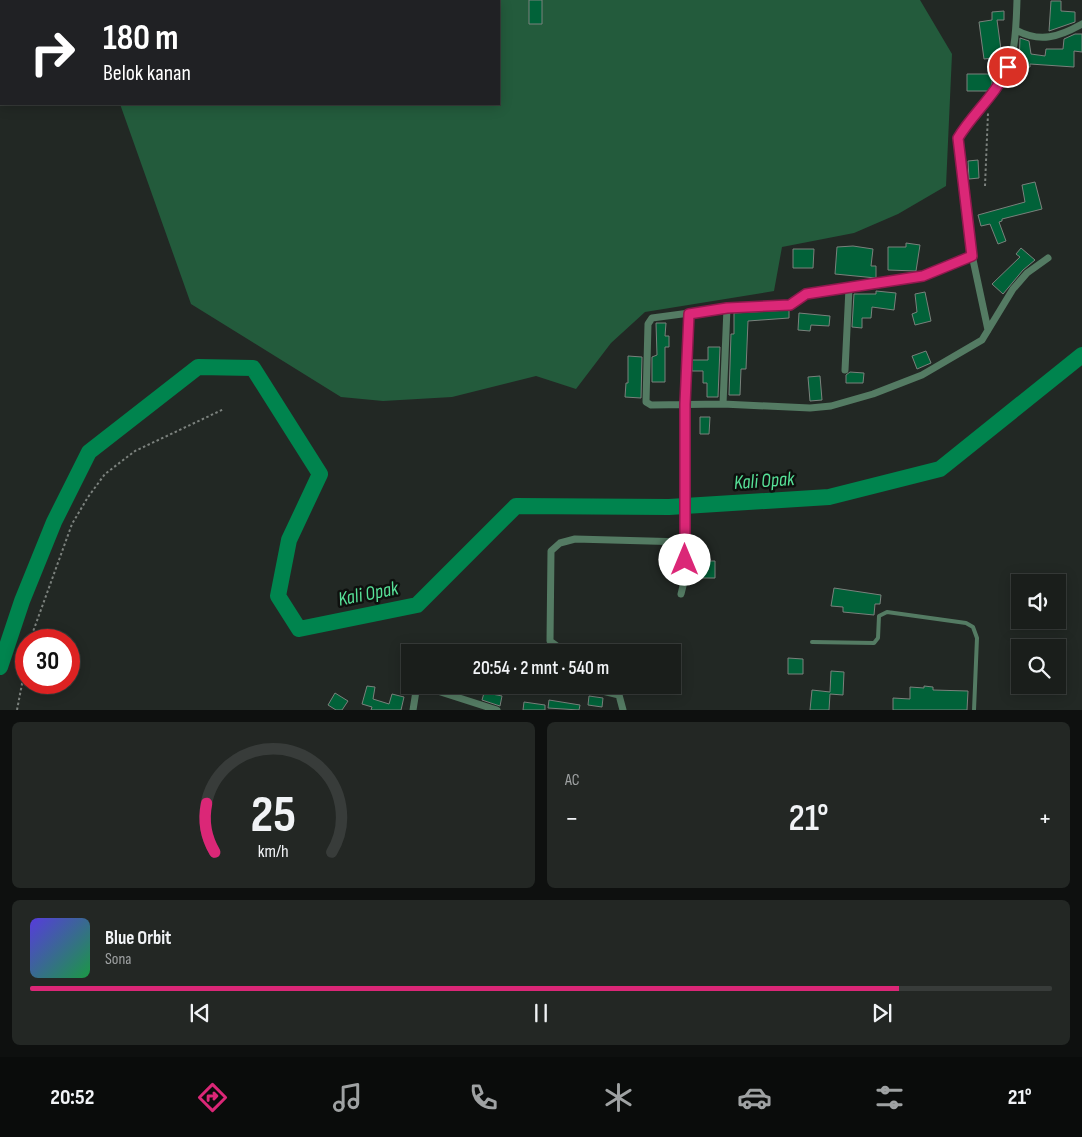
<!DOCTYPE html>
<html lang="id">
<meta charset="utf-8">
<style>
body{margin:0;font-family:"Sofia Sans Condensed",sans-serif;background:#232724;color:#f1f3f6;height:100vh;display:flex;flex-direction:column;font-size:19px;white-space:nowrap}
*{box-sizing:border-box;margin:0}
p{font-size:16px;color:#9fa2a3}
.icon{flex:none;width:28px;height:28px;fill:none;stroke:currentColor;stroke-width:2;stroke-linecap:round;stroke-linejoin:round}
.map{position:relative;height:710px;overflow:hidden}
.details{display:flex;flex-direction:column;gap:12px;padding:12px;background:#0e100f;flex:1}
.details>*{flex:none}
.banner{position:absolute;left:0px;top:0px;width:500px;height:105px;box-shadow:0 2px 12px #0003,0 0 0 1px #383c3a;background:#202124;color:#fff;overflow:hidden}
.tools{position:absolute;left:1011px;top:574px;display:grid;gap:10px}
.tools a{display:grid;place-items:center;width:55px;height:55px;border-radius:0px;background:#1a1e1b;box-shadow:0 2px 12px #0003,0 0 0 1px #383c3a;font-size:25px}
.speed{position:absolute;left:15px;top:629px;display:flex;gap:10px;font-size:25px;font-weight:700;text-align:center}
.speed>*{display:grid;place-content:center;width:65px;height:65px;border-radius:50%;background:#1a1e1b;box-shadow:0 2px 12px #0003,0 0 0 1px #383c3a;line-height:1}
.speed .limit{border:8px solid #d22;background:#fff;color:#111}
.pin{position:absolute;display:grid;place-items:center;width:42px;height:42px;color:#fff;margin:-21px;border:2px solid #fff;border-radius:50%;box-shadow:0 1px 5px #0007}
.me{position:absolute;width:55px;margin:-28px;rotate:0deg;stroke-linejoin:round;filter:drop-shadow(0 0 4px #0008)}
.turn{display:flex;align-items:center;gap:18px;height:105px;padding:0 20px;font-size:22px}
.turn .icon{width:65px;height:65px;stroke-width:2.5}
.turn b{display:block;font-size:35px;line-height:42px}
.big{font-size:38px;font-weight:600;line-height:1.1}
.details .widget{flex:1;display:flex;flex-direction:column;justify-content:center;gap:8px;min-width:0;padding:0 18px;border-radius:8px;background:#232724}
.details .dial{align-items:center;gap:0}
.dial svg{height:130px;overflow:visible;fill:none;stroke:#383c3a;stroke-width:7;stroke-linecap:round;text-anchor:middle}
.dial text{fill:#f1f3f6;stroke:none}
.song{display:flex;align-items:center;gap:15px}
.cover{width:60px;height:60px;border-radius:8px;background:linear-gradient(135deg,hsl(250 70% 55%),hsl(140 70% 35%))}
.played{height:5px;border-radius:2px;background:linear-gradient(90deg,#db2777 85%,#383c3a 85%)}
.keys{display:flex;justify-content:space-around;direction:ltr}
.heat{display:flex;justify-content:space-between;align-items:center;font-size:28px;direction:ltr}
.details .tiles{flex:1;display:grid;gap:12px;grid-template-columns:1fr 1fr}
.widget:last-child{grid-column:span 2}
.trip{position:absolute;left:401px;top:644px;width:280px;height:50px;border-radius:0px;background:#1a1e1b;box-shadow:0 2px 12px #0003,0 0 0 1px #383c3a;font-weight:600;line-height:50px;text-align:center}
.tab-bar{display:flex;height:80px;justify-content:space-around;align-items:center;background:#0a0c0b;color:#9fa2a3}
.tab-bar .icon{width:35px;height:35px}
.tab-bar .current{color:#db2777}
.tab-bar b{font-size:22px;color:#f1f3f6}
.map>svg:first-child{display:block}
.green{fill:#235b3c}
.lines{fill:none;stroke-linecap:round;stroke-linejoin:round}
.river{stroke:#00844e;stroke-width:16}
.building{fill:#016239;stroke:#7a817c}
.path{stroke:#7c827e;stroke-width:2;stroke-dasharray:2.5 2.5;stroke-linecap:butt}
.service{stroke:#547b63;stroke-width:4}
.minor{stroke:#547b63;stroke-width:7}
.route-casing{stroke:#8e194d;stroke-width:12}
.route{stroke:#db2777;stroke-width:9}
.labels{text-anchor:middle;stroke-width:5;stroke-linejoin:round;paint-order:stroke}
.water-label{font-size:20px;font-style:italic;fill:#57e198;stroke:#0e100e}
</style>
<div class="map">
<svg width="1082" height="710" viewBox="0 0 1082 710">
<rect width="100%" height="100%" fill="#222824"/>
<path class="green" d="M90 0H920L952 54 946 186 898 214 854 233 782 247 774 291 645 312 611 343 576 389 536 376 452 397 383 401 341 397 191 304 120 104H499V1Z"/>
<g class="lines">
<path class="river" d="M0 667 22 601 54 522 89 452 198 367 253 368 320 474 289 540 278 596 299 629 417 605 516 506 669 507 829 497 940 469 1082 355"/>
</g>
<path class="building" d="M529 0H542V24H529Z
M1051 1H1061V11L1075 12V22L1049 31Z
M1004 11V20H997L1002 57 984 59 979 22 992 20V12Z
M1075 34H1082V52L1074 51V67L1030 64V67H1019L1020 38 1029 41 1031 54 1045 56 1046 49H1063L1064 39Z
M967 74H992V87L989 91H967Z
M978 160 979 178 969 179 968 161Z
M1035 182 1042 209 1002 219V221L999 222 1006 241 998 244 990 224 981 226 978 215 1025 202 1022 185Z
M906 243 920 245 916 271 888 270V247H906Z
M853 246 873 249 871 266H876V278L835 274 837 247Z
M1021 248 1035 260 1023 270 1003 294 992 284 1020 257 1016 254Z
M793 249H814L813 268H793Z
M876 291 896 293 894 310 872 307 871 318H862V328L852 327 854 294H876Z
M925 292 931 321 915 325 912 314 917 312 915 294Z
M789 310V318L748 321 746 369H741L740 395H729L731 334H734V313Z
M799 313 830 316 829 326 811 325 810 331 798 330Z
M656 323H666L665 336H669V347H665V382H652V357L657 355Z
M708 347H720L718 397H707V383H703V371H692V360H708Z
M926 351 931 363 917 369 912 356Z
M628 356 642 357 641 398 625 397 626 383H628Z
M850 372 864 373 863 383H846V375Z
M820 376 822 400 810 401 808 377Z
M700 417H710L709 434H700Z
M697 561H715V578H697Z
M834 588 881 595 880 604H875L874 615 843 612V607L831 606Z
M788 658 803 659V674H788Z
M831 671 844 672 843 695 830 694 829 710H810L812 690 830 692Z
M460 685 496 688V694H492L502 696 500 706 482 700 484 693 459 690Z
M367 686 375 687 373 699 389 704 392 694 404 697 401 710H371L372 707 362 704Z
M924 686 933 687V690L968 691 967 710H893V698L910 699V687L924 688Z
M335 693 348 701 342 710H336L328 705Z
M589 696 603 698 602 707 588 705Z
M549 700 580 705 579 710 548 708Z
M524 702 545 705V710H523Z"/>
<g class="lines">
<path class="path" d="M985 186 988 113
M30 640 72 524 88 497 105 474 135 451 224 409
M17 710 26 663"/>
<path class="service" d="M812 642 874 643 878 638 879 616 887 612 966 623 973 627 977 638 974 710"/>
<path class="minor" d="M1017 0C1016 28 1016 58 1001 83 989 103 970 118 958 138L972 255 923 276 807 294 790 305 727 308 652 318 648 324 646 402 651 405 723 404 810 408 831 406 873 394 922 375 982 340 1013 289 1027 273 1048 258
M1016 30C1040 43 1059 37 1082 24
M0 34V41
M972 255 988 330
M845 370 849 288
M723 404 727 308
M681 594 685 578V404L689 314
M576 652 557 646 550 641 551 551 560 543 575 539 685 542
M578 685 619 695 623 710
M413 710 416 691 425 687 497 710"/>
</g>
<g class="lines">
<defs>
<path id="route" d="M685 560V404L689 314 727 308 790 305 806 294 923 276 972 256 958 138C973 113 996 95 1008 67"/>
</defs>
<use href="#route" class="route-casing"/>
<use href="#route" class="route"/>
</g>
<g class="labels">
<g class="water-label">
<text transform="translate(764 480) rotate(-4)" y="7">Kali Opak</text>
<text transform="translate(368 593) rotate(-11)" y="7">Kali Opak</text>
</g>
</g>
</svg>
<div class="tools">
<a><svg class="icon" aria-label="sound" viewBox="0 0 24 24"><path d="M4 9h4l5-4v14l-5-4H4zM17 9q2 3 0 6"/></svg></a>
<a><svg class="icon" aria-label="search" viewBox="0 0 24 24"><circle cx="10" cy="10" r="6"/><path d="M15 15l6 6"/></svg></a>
</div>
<div class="speed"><div class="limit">30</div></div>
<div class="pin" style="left:1008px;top:67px;background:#d93025"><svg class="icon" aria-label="arrive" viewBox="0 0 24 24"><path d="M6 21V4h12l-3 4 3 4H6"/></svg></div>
<svg class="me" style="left:685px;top:560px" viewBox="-20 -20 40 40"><circle r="19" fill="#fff"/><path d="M0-13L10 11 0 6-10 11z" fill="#db2777"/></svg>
<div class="trip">20:54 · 2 mnt · 540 m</div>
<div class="banner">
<div class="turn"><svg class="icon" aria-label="right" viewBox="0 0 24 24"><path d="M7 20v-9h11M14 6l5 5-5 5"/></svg><div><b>180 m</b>Belok kanan</div></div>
</div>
</div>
<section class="details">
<div class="tiles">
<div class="widget dial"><svg viewBox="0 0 100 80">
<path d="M14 69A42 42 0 1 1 86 69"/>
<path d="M14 69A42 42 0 0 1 9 39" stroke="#db2777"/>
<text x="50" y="56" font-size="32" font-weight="700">25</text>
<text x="50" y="72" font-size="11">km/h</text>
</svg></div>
<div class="widget"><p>AC</p>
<div class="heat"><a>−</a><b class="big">21°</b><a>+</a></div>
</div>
<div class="widget">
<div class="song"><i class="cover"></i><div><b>Blue Orbit</b><p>Sona</p></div></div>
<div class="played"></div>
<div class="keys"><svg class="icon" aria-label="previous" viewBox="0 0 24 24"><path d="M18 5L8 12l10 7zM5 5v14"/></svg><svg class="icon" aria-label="pause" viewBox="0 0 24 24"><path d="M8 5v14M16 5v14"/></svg><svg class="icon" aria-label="next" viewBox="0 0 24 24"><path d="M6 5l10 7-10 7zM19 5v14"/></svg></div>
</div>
</div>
</section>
<nav class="tab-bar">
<b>20:52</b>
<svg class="icon current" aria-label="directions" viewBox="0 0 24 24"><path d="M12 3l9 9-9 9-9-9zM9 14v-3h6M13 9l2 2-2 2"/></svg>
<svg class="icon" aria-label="music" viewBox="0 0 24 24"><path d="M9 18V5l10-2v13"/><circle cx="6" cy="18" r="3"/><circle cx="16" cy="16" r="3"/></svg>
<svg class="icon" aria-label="phone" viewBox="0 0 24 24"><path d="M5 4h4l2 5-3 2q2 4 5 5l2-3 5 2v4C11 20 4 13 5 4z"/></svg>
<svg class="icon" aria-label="climate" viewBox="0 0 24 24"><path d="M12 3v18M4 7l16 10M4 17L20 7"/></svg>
<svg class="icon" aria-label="car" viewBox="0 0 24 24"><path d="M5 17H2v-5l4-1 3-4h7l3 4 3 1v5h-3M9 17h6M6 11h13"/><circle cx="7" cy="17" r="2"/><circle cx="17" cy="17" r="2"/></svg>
<svg class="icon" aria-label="filters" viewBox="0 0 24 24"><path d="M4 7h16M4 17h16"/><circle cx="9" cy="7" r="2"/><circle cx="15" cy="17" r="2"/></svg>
<b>21°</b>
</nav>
